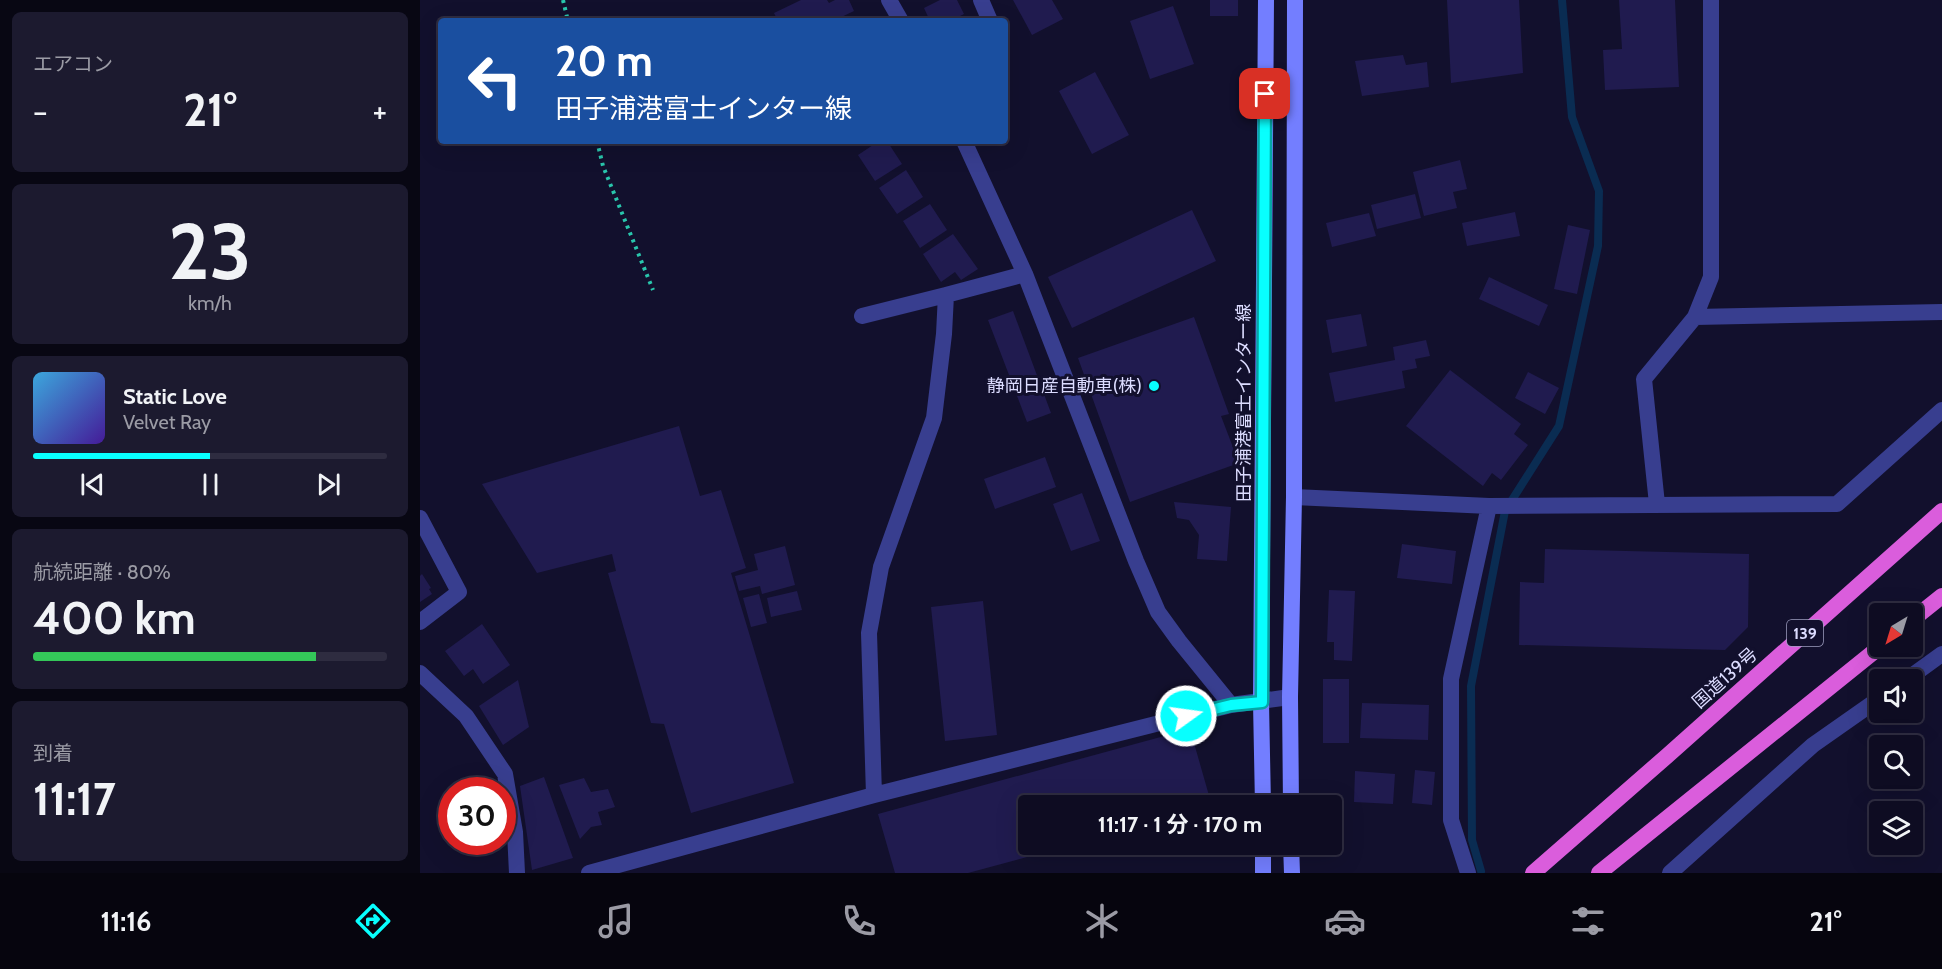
<!DOCTYPE html>
<html lang="ja">
<meta charset="utf-8">
<style>
body{margin:0;font-family:Cabin,"Noto Sans JP",sans-serif;background:#1c1a2f;color:#f1f3f6;height:100vh;display:flex;flex-direction:column;font-size:22px;white-space:nowrap}
*{box-sizing:border-box;margin:0}
p{font-size:20px;color:#9b9ba5}
.icon{flex:none;width:33px;height:33px;fill:none;stroke:currentColor;stroke-width:2;stroke-linecap:round;stroke-linejoin:round}
.map{position:relative;flex:1;overflow:hidden}
.panel{display:flex;flex-direction:column;gap:12px;padding:12px;background:#080713;width:420px}
.panel>*{flex:none}
.banner{position:absolute;left:18px;top:18px;width:570px;height:126px;border-radius:6px;box-shadow:0 6px 24px #0002,0 0 0 2px #2e2c40;background:#1a4fa0;color:#fff;overflow:hidden}
.needle{width:39px;rotate:218deg}
.fabs{position:absolute;left:1449px;top:603px;display:grid;gap:12px}
.fabs a{display:grid;place-items:center;width:54px;height:54px;border-radius:6px;background:#0e0c22;box-shadow:0 6px 24px #0002,0 0 0 2px #2e2c40;font-size:30px}
.speed{position:absolute;left:18px;top:777px;display:flex;gap:12px;font-size:30px;font-weight:700;text-align:center}
.speed>*{display:grid;place-content:center;width:78px;height:78px;border-radius:50%;background:#0e0c22;box-shadow:0 6px 24px #0002,0 0 0 2px #2e2c40;line-height:1}
.speed .limit{border:9px solid #d22;background:#fff;color:#111}
.pin{position:absolute;display:grid;place-items:center;width:51px;height:51px;color:#fff;margin:-26px;border-radius:12px;box-shadow:0 3px 9px #0006}
.me{position:absolute;width:66px;margin:-33px;rotate:76deg;stroke-linejoin:round;filter:drop-shadow(0 0 4px #0008)}
.turn{display:flex;align-items:center;gap:21px;height:126px;padding:0 18px;font-size:27px}
.turn .icon{width:78px;height:78px;stroke-width:2.5}
.turn b{display:block;font-size:42px;line-height:51px}
.big{font-size:45px;font-weight:700;line-height:1.1}
.panel .tile{flex:1;display:flex;flex-direction:column;justify-content:center;gap:9px;min-width:0;padding:0 21px;border-radius:9px;background:#1c1a2f}
.panel .dial{align-items:center;gap:0}
.dial b{font-size:78px;line-height:1}
.song{display:flex;align-items:center;gap:18px}
.cover{width:72px;height:72px;border-radius:9px;background:linear-gradient(135deg,hsl(200 70% 55%),hsl(260 70% 35%))}
.played{height:6px;border-radius:3px;background:linear-gradient(90deg,#08fffe 50%,#2e2c40 50%)}
.keys{display:flex;justify-content:space-around;direction:ltr}
.heat{display:flex;justify-content:space-between;align-items:center;font-size:33px;direction:ltr}
.charge{height:9px;border-radius:4px;background:linear-gradient(90deg,#34c759 80%,#2e2c40 0)}
.trip{position:absolute;left:598px;top:795px;width:324px;height:60px;border-radius:6px;background:#0e0c22;box-shadow:0 6px 24px #0002,0 0 0 2px #2e2c40;font-weight:700;line-height:60px;text-align:center}
.tab-bar{display:flex;height:96px;justify-content:space-around;align-items:center;background:#06050e;color:#9b9ba5}
.tab-bar .icon{width:42px;height:42px}
.tab-bar .on{color:#08fffe}
.tab-bar b{font-size:27px;color:#f1f3f6}
main{display:flex;flex:1;min-height:0}
.map>svg:first-child{display:block}
.lines{fill:none;stroke-linecap:round;stroke-linejoin:round}
.stream{stroke:#0a2c52;stroke-width:8}
.building{fill:#201b4f}
.path{stroke:#29c6ac;stroke-width:4;stroke-dasharray:3 4.5;stroke-linecap:butt}
.minor{stroke:#383e8f;stroke-width:16}
.secondary{stroke:#737eff;stroke-width:16}
.trunk{stroke:#da5ddc;stroke-width:16}
.route-casing{stroke:#05a6a5;stroke-width:15}
.route{stroke:#08fffe;stroke-width:10}
.poi-dot{fill:#08fffe;stroke:#12102d;stroke-width:2}
.labels{text-anchor:middle;stroke-width:6;stroke-linejoin:round;paint-order:stroke}
.shield{fill:#12102d;stroke:#9f9fc0;stroke-width:1.5}
.shield-label{font-size:16px;font-weight:bold;fill:#dcdcff}
.poi-label{font-size:18px;fill:#dcdcff;stroke:#12102d;text-anchor:end}
.street-label{font-size:18px;fill:#dcdcff;stroke:#12102d}
</style>
<main>
<section class="panel">
<div class="tile"><p>エアコン</p>
<div class="heat"><a>−</a><b class="big">21°</b><a>+</a></div>
</div>
<div class="tile dial"><b>23</b><p>km/h</p></div>
<div class="tile">
<div class="song"><i class="cover"></i><div><b>Static Love</b><p>Velvet Ray</p></div></div>
<div class="played"></div>
<div class="keys"><svg class="icon" aria-label="previous" viewBox="0 0 24 24"><path d="M18 5L8 12l10 7zM5 5v14"/></svg><svg class="icon" aria-label="pause" viewBox="0 0 24 24"><path d="M8 5v14M16 5v14"/></svg><svg class="icon" aria-label="next" viewBox="0 0 24 24"><path d="M6 5l10 7-10 7zM19 5v14"/></svg></div>
</div>
<div class="tile"><p>航続距離 · 80%</p><b class="big">400 km</b><div class="charge"></div></div>
<div class="tile"><p>到着</p><b class="big">11:17</b></div>
</section>
<div class="map">
<svg width="1522" height="873" viewBox="0 0 1522 873">
<rect width="100%" height="100%" fill="#12102d"/>
<g class="lines">
<path class="stream" d="M1061 871 1052 840 1051 686 1085 511 1139 426 1178 246 1179 191 1152 117 1142 0"/>
</g>
<path class="building" d="M381 0H407L409 3 415 0H429L434 11 413 21H358L354 13Z
M520 0H537L544 14 530 21H510L504 8Z
M593 0H632L643 19 612 35Z
M790 0H818V16H790Z
M1027 0H1099L1103 73 1031 83Z
M1199 0H1255L1259 87 1185 90 1183 50 1202 49Z
M753 6 774 64 730 79 710 21Z
M983 55 986 65 1007 62 1009 87 942 96 935 61Z
M675 72 709 135 672 154 639 91Z
M459 141H467L482 164 455 181 438 155Z
M1040 160 1047 189 1033 192 1037 208 1004 216 993 172Z
M486 170 503 197 477 214 459 188Z
M995 194 1001 218 957 229 951 205Z
M510 204 527 230 500 248 483 221Z
M772 210 796 261 652 328 628 277Z
M1095 212 1100 236 1047 246 1042 223Z
M949 213 956 236 912 247 906 223Z
M1148 225 1170 230 1157 294 1134 289Z
M533 234 558 269 541 280 535 272 521 282 503 254Z
M1069 277 1128 305 1119 326 1059 299Z
M593 311 631 413 607 422 568 320Z
M941 314 947 346 912 353 906 320Z
M774 317 809 414 801 416 819 463 710 502 658 358Z
M1006 340 1010 356 995 359 997 368 982 371 985 388 915 402 909 373 975 360 973 347Z
M1030 370 1101 424 1094 434 1108 445 1081 480 1072 473 1063 486 986 426Z
M1108 372 1139 388 1125 414 1095 398Z
M259 426 280 496 301 490 326 568 311 573 374 783 271 813 244 724 231 723 188 573 196 571 192 554 117 573 62 484Z
M625 457 636 487 575 509 564 479Z
M662 493 680 541 651 551 633 504Z
M754 502 811 507 807 561 777 559 779 535 769 520 757 518Z
M982 544 1036 551 1032 584 977 578Z
M365 546 375 585 342 594 340 586 319 591 315 576 338 570 334 554Z
M1125 549 1329 554 1328 627 1305 650 1099 645 1100 582 1124 583Z
M2 574 11 588 9 589 12 594 0 602V576Z
M909 590 935 591 932 661 914 660V642H907Z
M377 591 382 610 351 617 347 598Z
M339 594 347 623 331 627 323 598Z
M563 601 577 735 525 741 511 607Z
M62 624 90 665 63 684 53 669 44 676 25 651Z
M903 679H929V743H903Z
M98 680 109 727 83 745 59 706Z
M942 703 1009 705 1008 740 940 738Z
M770 729 792 806H609V844L651 845 548 873H475L458 814Z
M995 770 1015 772 1012 805 992 803Z
M935 771 975 774 973 804 934 802Z
M124 777 153 858 112 870 100 786Z
M164 778 171 792 188 789 195 807 178 812 182 825 171 827 160 839 139 785Z"/>
<g class="lines">
<path class="path" d="M143 0 148 21
M177 141 183 166 233 290"/>
<path class="minor" d="M469 0 481 21
M561 0 570 21
M544 141 605 274 716 561 738 612 759 641 811 705
M442 316 526 295
M1275 317 1522 312
M874 497 1069 506 1031 679V820L1048 873
M1237 504 1224 379 1275 317 1291 277V0
M1069 506 1417 504 1522 410
M0 518 39 592 0 622
M0 673 46 716 85 774 95 832 97 873
M1486 680 1522 654
M454 795 449 633 461 567 514 418 524 334 526 295 605 274
M169 873 454 795 811 705 870 697
M1250 873 1393 745 1460 698"/>
<path class="secondary" d="M843 806 841 702 846 0
M871 806 870 697 874 497 875 0
M843 844V873
M871 844 872 873"/>
<path class="trunk" d="M1492 620 1522 596
M1113 873 1247 756 1522 511
M1179 873 1461 646"/>
</g>
<g class="lines">
<defs>
<path id="route" d="M766 716 811 705 842 702 845 94"/>
</defs>
<use href="#route" class="route-casing"/>
<use href="#route" class="route"/>
</g>
<circle class="poi-dot" cx="734" cy="386" r="6"/>
<g class="labels">
<rect class="shield" x="1367" y="620" width="36" height="26" rx="4.5"/>
<g class="shield-label">
<text x="1385" y="639">139</text>
</g>
<g class="poi-label">
<text x="722" y="392">静岡日産自動車(株)</text>
</g>
<g class="street-label">
<text transform="translate(824 403) rotate(-90)" y="6">田子浦港富士インター線</text>
<text transform="translate(1305 678) rotate(-42)" y="6">国道139号</text>
</g>
</g>
</svg>
<div class="fabs">
<a><svg class="needle" viewBox="-14 -14 28 28"><path d="M0-13l5 13h-10z" fill="#e53935"/><path d="M0 13l5-13h-10z" fill="#9b9ba5"/></svg></a>
<a><svg class="icon" aria-label="sound" viewBox="0 0 24 24"><path d="M4 9h4l5-4v14l-5-4H4zM17 9q2 3 0 6"/></svg></a>
<a><svg class="icon" aria-label="search" viewBox="0 0 24 24"><circle cx="10" cy="10" r="6"/><path d="M15 15l6 6"/></svg></a>
<a><svg class="icon" aria-label="layers" viewBox="0 0 24 24"><path d="M12 4l9 5-9 5-9-5zM3 14l9 5 9-5"/></svg></a>
</div>
<div class="speed"><div class="limit">30</div></div>
<div class="pin" style="left:845px;top:94px;background:#d93025"><svg class="icon" aria-label="arrive" viewBox="0 0 24 24"><path d="M6 21V4h12l-3 4 3 4H6"/></svg></div>
<svg class="me" style="left:766px;top:716px" viewBox="-20 -20 40 40"><circle r="17" fill="#08fffe" stroke="#fff" stroke-width="3"/><path d="M0-11L8 9 0 5-8 9z" fill="#fff"/></svg>
<div class="trip">11:17 · 1 分 · 170 m</div>
<div class="banner">
<div class="turn"><svg class="icon" aria-label="left" viewBox="0 0 24 24"><path d="M17 20v-9H6M10 6l-5 5 5 5"/></svg><div><b>20 m</b>田子浦港富士インター線</div></div>
</div>
</div>
</main>
<nav class="tab-bar">
<b>11:16</b>
<svg class="icon on" aria-label="directions" viewBox="0 0 24 24"><path d="M12 3l9 9-9 9-9-9zM9 14v-3h6M13 9l2 2-2 2"/></svg>
<svg class="icon" aria-label="music" viewBox="0 0 24 24"><path d="M9 18V5l10-2v13"/><circle cx="6" cy="18" r="3"/><circle cx="16" cy="16" r="3"/></svg>
<svg class="icon" aria-label="phone" viewBox="0 0 24 24"><path d="M5 4h4l2 5-3 2q2 4 5 5l2-3 5 2v4C11 20 4 13 5 4z"/></svg>
<svg class="icon" aria-label="climate" viewBox="0 0 24 24"><path d="M12 3v18M4 7l16 10M4 17L20 7"/></svg>
<svg class="icon" aria-label="car" viewBox="0 0 24 24"><path d="M5 17H2v-5l4-1 3-4h7l3 4 3 1v5h-3M9 17h6M6 11h13"/><circle cx="7" cy="17" r="2"/><circle cx="17" cy="17" r="2"/></svg>
<svg class="icon" aria-label="filters" viewBox="0 0 24 24"><path d="M4 7h16M4 17h16"/><circle cx="9" cy="7" r="2"/><circle cx="15" cy="17" r="2"/></svg>
<b>21°</b>
</nav>
